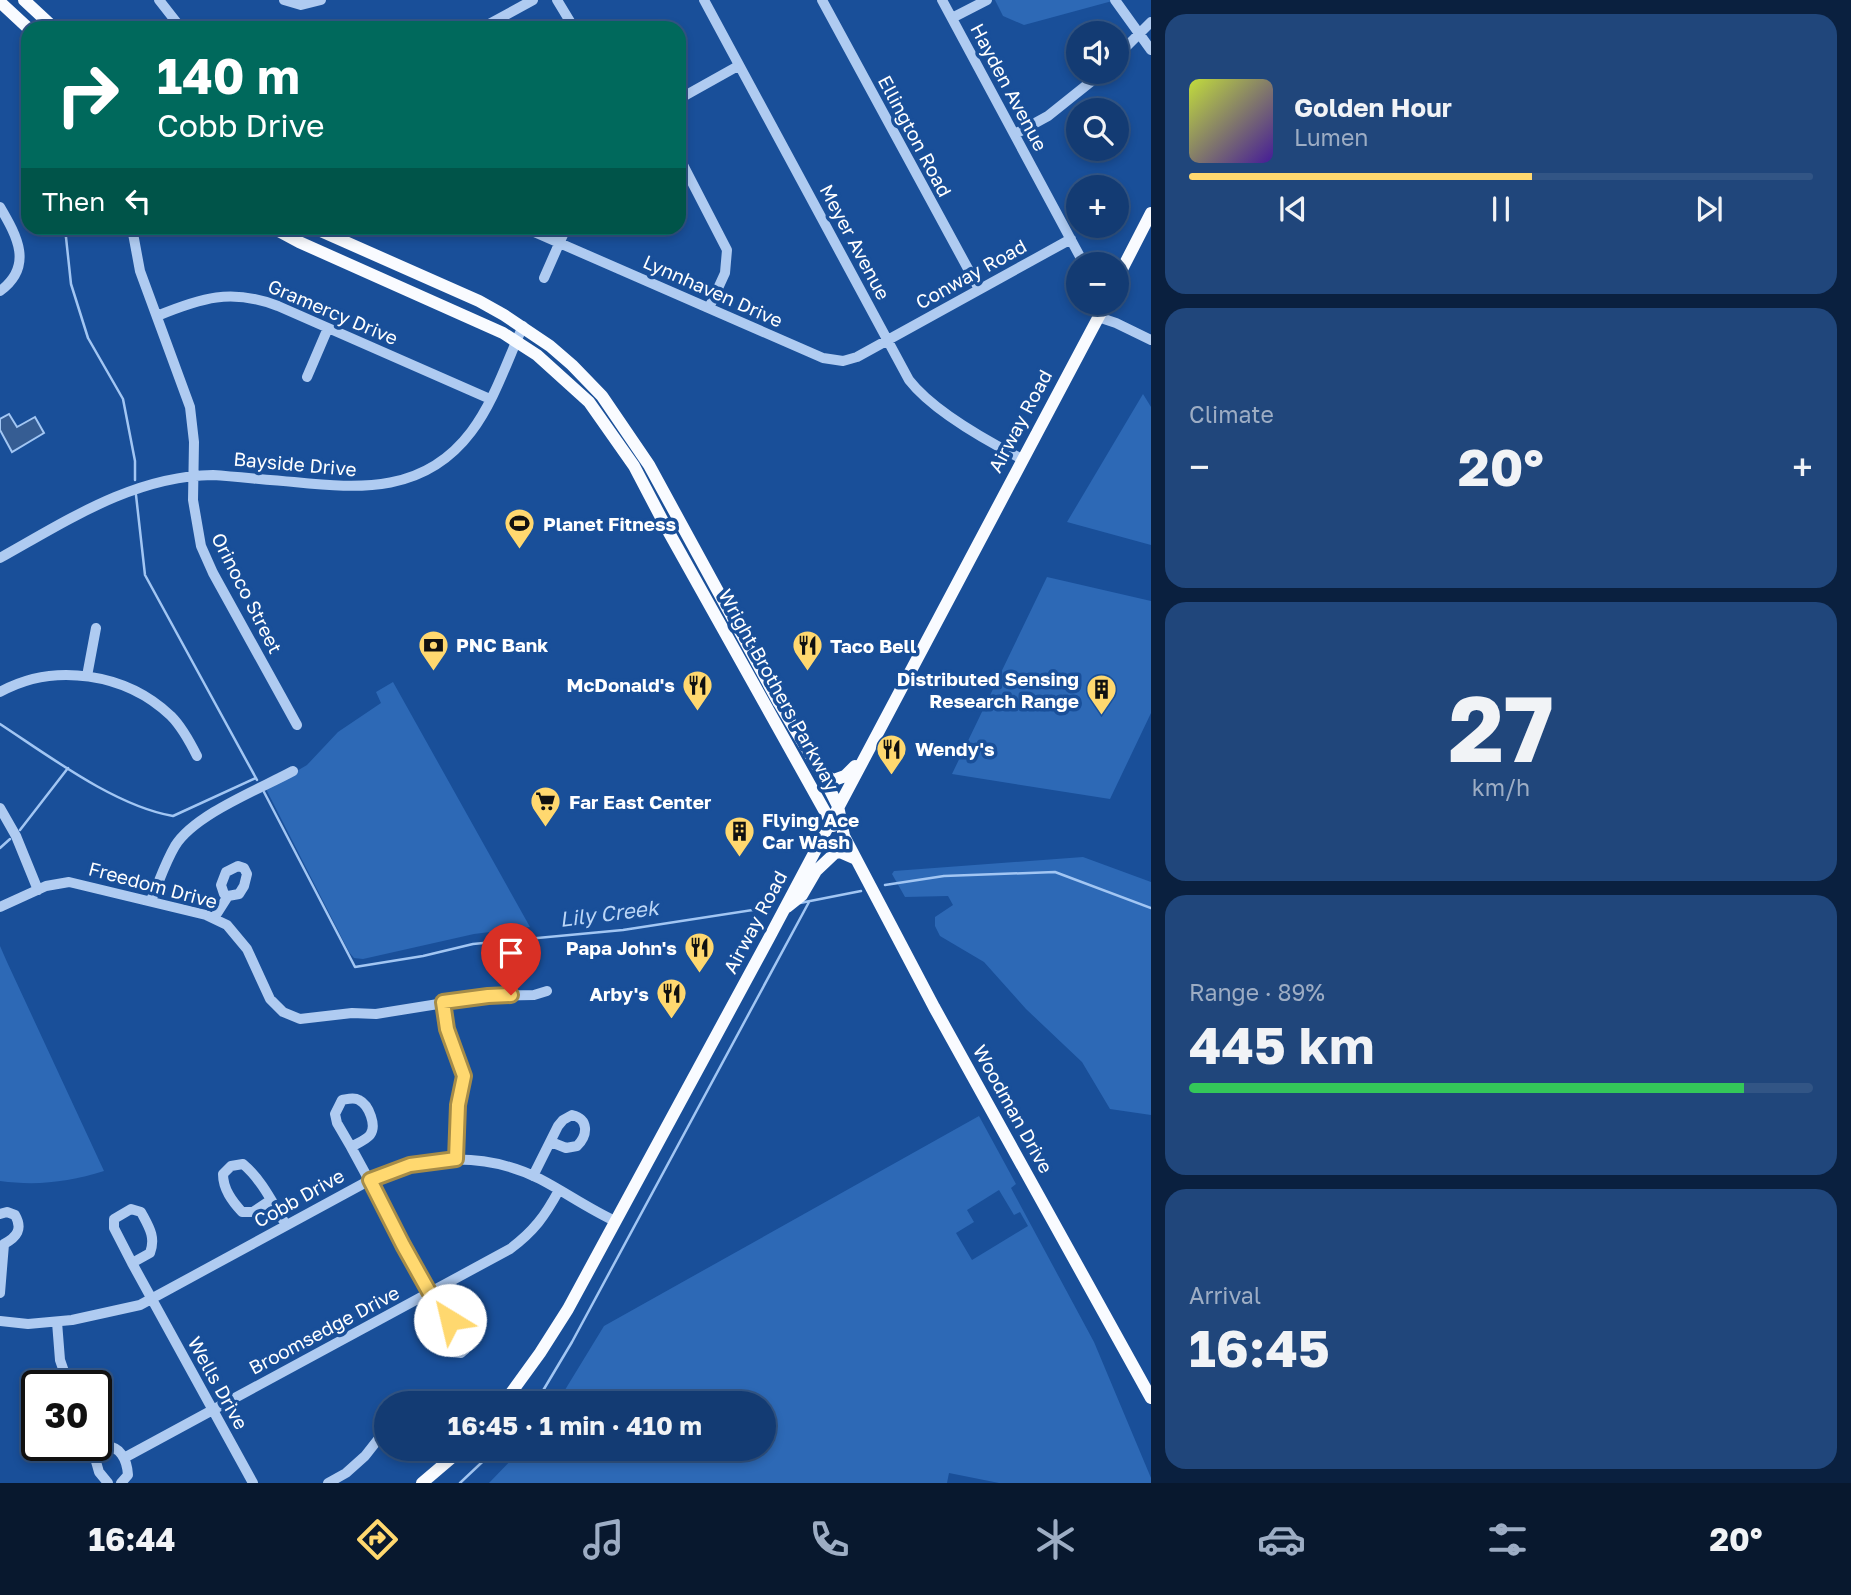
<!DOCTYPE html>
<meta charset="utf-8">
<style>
body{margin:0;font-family:"Golos Text",sans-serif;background:#20467b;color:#f1f3f6;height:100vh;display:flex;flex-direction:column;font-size:26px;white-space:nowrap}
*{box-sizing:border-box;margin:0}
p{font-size:23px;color:#9dadc4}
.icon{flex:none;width:38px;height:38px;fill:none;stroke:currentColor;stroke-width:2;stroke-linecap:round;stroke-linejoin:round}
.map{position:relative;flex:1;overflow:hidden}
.details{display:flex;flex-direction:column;gap:14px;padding:14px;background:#0a203f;width:700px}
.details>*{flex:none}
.guide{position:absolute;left:21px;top:21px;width:665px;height:214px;border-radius:21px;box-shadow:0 4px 10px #0003,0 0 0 2px #325585;background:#00695c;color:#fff;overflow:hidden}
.buttons{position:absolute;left:1066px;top:21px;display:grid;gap:14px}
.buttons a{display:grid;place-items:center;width:63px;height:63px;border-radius:50%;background:#133b73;box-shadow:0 4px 10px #0003,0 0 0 2px #325585;font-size:35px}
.speed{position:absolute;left:21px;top:1370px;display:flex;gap:14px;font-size:35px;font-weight:700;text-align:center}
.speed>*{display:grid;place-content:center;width:91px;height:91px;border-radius:50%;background:#133b73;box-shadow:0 4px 10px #0003,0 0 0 2px #325585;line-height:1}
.speed .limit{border:4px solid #111;border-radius:10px;background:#fff;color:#111}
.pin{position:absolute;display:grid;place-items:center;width:60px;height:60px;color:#fff;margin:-72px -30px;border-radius:50% 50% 50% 0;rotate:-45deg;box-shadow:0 0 7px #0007}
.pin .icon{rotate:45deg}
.me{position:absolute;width:77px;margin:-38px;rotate:324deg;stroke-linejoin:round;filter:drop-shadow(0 0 5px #0008)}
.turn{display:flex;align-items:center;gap:24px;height:147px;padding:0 21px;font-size:32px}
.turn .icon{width:91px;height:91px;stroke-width:2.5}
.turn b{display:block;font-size:49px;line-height:60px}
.then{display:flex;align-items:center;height:66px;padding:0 21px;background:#0003;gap:14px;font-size:26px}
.big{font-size:52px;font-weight:700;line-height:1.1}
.details .card{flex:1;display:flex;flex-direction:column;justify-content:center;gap:10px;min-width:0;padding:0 24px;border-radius:21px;background:#20467b}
.details .dial{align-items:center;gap:0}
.dial b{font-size:91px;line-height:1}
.song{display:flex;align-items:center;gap:21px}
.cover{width:84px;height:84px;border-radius:10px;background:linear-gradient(135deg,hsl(70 70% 55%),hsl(260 70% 35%))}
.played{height:7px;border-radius:4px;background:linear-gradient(90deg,#ffd86f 55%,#325585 55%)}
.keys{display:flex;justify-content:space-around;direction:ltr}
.heat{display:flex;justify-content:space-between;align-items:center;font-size:38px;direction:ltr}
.charge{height:10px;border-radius:5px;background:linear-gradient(90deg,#34c759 89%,#325585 0)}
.trip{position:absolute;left:374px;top:1391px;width:402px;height:70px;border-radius:35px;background:#133b73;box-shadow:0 4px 10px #0003,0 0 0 2px #325585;font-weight:700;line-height:70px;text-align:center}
.dock{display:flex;height:112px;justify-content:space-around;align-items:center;background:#08182e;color:#9dadc4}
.dock .icon{width:49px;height:49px}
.dock .current{color:#ffd86f}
.dock b{font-size:32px;color:#f1f3f6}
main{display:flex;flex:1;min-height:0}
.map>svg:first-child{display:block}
.green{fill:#2d69b6;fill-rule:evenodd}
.water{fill:#365d93;stroke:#a2c6f3;stroke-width:2}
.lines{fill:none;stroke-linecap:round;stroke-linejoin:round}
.stream{stroke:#a2c6f3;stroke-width:2.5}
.minor{stroke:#afcbf1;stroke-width:10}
.major{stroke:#f9fbff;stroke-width:12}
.route-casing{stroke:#a68c48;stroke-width:18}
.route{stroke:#ffd86f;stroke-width:12}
.labels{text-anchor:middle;stroke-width:7;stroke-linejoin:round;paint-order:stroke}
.street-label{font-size:19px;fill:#fff;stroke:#194f99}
.poi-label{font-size:19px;font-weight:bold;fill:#fff;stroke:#194f99;text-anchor:start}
.water-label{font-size:21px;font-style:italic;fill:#bbd6f7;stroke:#194f99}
</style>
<main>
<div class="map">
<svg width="1151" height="1483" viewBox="0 0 1151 1483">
<rect width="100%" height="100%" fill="#194f99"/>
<path class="green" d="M995 0H1116L1024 25 1003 16Z
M1143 394 1151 407V545L1067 522Z
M1047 577 1151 601V713L1110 799 952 774Z
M393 682 530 927 474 934 363 959 354 958 349 952 266 789 307 765 338 732 381 703 376 692Z
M1083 857 1151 882V1115L1110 1109 1082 1062 1026 1009 984 962 940 936 935 926V917L953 905 948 896 905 897 892 874 894 871Z
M0 946 7 962 104 1171C69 1182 37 1186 0 1181Z
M979 1116 1016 1184 1011 1188 1094 1342 1151 1478V1483H999L949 1473 947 1483H489L522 1449H765V1404L557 1403 604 1326ZM999 1190 1014 1215 1020 1212 1028 1226 972 1260 956 1233 974 1222 967 1210Z"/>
<path class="water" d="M9 414 17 427 35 417 44 433 12 452 0 430V419Z"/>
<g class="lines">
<path class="stream" d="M65 228 71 284 88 338 123 399 135 461V480
M136 495 145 575 257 780
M0 724C49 756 115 806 173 816L256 778
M264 792 355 967 423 956 473 944 623 930 772 907
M20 830 68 768
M0 848 10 839
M885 885 944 876 1055 872 1151 908
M800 903 861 891
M535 1404 572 1342 809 902
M460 1483 496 1449"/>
<path class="minor" d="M159 0 181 28
M284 0 301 5 321 0
M557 0 574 28
M704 0 909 380C933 411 987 441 1022 459
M822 0 979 289
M942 0 1084 264
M1115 0 1151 50
M952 18 987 0
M482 28 533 0
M1116 57 1151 22
M679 99 738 66
M1015 134 1048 116 1103 72
M679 157 727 250 725 273 709 308
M0 207C17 236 34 266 0 291
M132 228 140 271 190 407 194 442 193 500 201 546 213 573 297 725
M525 228 823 358 843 361 857 357 1071 239
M544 278 566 228
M157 316C201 298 231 288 278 306L490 399
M1098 317 1116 323 1151 340
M307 377 328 328
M0 558C68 520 134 476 213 475 240 477 267 480 294 482 361 489 425 493 471 432 494 402 507 361 523 326
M87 676 96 628
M0 692C54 662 126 673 171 716 182 727 190 742 197 756
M0 808 16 836 38 890
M151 900C159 882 165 863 175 846 195 814 260 789 293 771
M0 907 46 886 69 882 206 915 227 925 247 949 270 999 283 1012 300 1019 352 1013 376 1014 488 996 534 995 547 991
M214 918 228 896 239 894 244 886 247 874 244 868 238 866 226 872 221 885 224 894 228 896
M443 1002 447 1029 464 1076 458 1105 456 1159
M351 1147 337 1123 335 1114 342 1100C348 1099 354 1097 359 1100 369 1105 377 1126 370 1135 366 1140 356 1144 351 1147L446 1322 441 1331 444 1344 452 1352 461 1353C474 1344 470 1331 459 1322H446
M533 1176 558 1126 563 1120 572 1115C589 1119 588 1135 577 1146L566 1148 551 1142
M271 1200 253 1212H242C232 1201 223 1189 223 1174L231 1166 243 1164C262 1180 273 1204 286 1225
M0 1214 7 1212 15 1215C23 1229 17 1237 4 1244
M132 1263 114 1228V1219L131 1209 141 1212C149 1227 156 1237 150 1253L132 1263 253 1483
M0 1293 4 1244
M0 1321 28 1324 72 1320 140 1305 370 1180C423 1154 486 1152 540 1179 565 1192 589 1209 615 1221
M57 1322 60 1360 69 1386
M96 1435 103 1447
M124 1458 510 1249C534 1231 545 1216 559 1190
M108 1483 99 1472 95 1458 103 1447C120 1444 127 1460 128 1475L121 1483
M328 1483 346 1473 365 1456 387 1428"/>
<path class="major" d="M24 0 54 28
M0 2 28 28
M273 228 299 242 503 333 537 355 589 402 634 466 667 529 833 826
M314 228 479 301 504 315 550 346 572 365 602 396 649 465 779 703 822 774 838 806 844 836 934 1007 1151 1398
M1116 281 1151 213
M822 774 834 780 845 776 855 766
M787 907 802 895 816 871 835 853 840 852 856 859
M503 1404 540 1353 568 1309 769 938 1106 303
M422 1483 462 1449"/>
</g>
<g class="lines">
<defs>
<path id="route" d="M450 1320 446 1322 403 1245 370 1180 410 1165 456 1159 458 1105 464 1076 447 1029 443 1002 488 996 511 995"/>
</defs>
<use href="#route" class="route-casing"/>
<use href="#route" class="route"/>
</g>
<defs>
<symbol id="stadium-pin" viewBox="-11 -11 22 30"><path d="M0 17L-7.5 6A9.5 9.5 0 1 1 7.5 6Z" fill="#ffd86f" stroke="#194f99"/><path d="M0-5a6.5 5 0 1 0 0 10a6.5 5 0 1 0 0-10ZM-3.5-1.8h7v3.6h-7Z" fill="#111"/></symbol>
<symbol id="bank-pin" viewBox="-11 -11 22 30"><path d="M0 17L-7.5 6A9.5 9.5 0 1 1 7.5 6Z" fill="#ffd86f" stroke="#194f99"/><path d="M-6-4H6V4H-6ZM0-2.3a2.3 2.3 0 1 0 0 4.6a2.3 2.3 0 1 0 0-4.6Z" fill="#111"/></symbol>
<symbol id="restaurant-pin" viewBox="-11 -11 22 30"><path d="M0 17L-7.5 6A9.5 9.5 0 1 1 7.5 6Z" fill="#ffd86f" stroke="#194f99"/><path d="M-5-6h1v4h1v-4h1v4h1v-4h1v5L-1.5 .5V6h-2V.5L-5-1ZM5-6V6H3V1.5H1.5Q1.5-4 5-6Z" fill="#111"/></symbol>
<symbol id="building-pin" viewBox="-11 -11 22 30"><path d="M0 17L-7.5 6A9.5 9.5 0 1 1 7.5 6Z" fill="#ffd86f" stroke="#194f99"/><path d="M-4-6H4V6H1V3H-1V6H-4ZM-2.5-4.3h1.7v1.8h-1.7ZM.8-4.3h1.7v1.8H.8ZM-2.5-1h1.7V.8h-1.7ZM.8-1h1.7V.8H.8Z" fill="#111"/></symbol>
<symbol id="supermarket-pin" viewBox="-11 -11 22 30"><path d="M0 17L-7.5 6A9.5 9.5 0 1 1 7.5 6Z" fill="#ffd86f" stroke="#194f99"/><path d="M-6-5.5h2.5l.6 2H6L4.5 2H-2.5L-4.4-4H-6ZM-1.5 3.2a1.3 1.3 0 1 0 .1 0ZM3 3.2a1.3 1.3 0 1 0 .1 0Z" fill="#111"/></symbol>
</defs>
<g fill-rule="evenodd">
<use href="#stadium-pin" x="502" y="506" width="35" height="47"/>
<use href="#bank-pin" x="416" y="628" width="35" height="47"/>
<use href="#restaurant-pin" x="790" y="628" width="35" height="47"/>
<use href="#restaurant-pin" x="680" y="668" width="35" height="47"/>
<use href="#building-pin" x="1084" y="672" width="35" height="47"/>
<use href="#restaurant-pin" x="874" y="732" width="35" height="47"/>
<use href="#supermarket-pin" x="528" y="784" width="35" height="47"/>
<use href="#building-pin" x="722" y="814" width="35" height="47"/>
<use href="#restaurant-pin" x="682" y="930" width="35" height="47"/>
<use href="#restaurant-pin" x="654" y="976" width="35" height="47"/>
</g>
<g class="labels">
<g class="street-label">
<text transform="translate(1009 87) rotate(62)" y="7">Hayden Avenue</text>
<text transform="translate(915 136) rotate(62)" y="7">Ellington Road</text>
<text transform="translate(855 242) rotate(62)" y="7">Meyer Avenue</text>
<text transform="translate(971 274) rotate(-29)" y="7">Conway Road</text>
<text transform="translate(713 291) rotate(24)" y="7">Lynnhaven Drive</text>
<text transform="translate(333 312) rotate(23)" y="7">Gramercy Drive</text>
<text transform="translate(1020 421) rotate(-62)" y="7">Airway Road</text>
<text transform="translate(295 464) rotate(5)" y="7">Bayside Drive</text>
<text transform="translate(247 593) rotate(63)" y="7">Orinoco Street</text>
<text transform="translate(779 690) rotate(61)" y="7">Wright Brothers Parkway</text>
<text transform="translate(153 885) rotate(15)" y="7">Freedom Drive</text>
<text transform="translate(755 922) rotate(-62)" y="7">Airway Road</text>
<text transform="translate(1013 1109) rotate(61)" y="7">Woodman Drive</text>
<text transform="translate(299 1198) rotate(-29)" y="7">Cobb Drive</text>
<text transform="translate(324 1330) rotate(-28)" y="7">Broomsedge Drive</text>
<text transform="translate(218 1383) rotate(61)" y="7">Wells Drive</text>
</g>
<g class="poi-label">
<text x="543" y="531">Planet Fitness</text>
<text x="456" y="652">PNC Bank</text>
<text x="830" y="653">Taco Bell</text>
<text x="1079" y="686" text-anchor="end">Distributed Sensing<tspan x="1079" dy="22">Research Range</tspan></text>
<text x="675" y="692" text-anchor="end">McDonald's</text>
<text x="915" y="756">Wendy's</text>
<text x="569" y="809">Far East Center</text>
<text x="762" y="827">Flying Ace<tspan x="762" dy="22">Car Wash</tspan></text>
<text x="677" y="955" text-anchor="end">Papa John's</text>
<text x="649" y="1001" text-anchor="end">Arby's</text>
</g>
<g class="water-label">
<text transform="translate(609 914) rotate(-7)" y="7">Lily Creek</text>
</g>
</g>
</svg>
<div class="buttons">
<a><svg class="icon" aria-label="sound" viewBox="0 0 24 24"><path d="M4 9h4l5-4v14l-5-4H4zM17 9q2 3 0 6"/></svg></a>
<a><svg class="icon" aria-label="search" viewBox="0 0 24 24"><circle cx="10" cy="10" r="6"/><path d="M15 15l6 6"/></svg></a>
<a>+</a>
<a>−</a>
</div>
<div class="speed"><div class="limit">30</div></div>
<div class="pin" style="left:511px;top:995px;background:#d93025"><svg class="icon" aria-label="arrive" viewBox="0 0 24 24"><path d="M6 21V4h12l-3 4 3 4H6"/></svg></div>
<svg class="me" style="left:450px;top:1320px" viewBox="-20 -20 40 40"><circle r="19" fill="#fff"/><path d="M0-13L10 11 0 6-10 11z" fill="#ffd86f"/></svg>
<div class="trip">16:45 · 1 min · 410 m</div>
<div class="guide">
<div class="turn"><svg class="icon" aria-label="right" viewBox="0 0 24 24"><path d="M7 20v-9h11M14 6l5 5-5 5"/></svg><div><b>140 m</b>Cobb Drive</div></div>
<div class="then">Then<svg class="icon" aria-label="left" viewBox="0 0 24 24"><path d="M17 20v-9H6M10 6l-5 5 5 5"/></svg></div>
</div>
</div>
<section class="details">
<div class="card">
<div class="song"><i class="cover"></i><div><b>Golden Hour</b><p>Lumen</p></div></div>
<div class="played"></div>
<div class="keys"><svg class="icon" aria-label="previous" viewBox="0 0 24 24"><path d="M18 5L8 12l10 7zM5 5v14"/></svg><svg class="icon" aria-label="pause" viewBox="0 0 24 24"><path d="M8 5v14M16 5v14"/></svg><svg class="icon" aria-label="next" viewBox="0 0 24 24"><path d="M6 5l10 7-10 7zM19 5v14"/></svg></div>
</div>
<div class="card"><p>Climate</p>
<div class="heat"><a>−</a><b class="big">20°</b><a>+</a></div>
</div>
<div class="card dial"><b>27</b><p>km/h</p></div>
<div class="card"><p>Range · 89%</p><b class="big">445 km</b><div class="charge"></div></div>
<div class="card"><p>Arrival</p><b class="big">16:45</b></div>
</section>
</main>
<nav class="dock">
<b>16:44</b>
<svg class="icon current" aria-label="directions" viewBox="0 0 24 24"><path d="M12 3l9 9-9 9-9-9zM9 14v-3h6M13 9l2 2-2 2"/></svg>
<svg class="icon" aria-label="music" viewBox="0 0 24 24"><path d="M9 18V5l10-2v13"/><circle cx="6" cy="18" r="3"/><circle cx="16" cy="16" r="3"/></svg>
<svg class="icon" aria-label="phone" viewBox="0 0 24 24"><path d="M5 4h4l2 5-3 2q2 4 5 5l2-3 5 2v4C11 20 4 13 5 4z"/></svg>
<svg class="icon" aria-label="climate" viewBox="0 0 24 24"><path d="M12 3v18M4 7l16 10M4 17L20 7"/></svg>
<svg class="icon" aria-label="car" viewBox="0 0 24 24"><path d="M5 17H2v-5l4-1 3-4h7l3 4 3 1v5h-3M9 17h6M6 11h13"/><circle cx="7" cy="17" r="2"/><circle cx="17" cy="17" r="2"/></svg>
<svg class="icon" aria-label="filters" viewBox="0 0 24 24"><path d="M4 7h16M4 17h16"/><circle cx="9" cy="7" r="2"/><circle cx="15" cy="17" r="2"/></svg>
<b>20°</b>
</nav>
